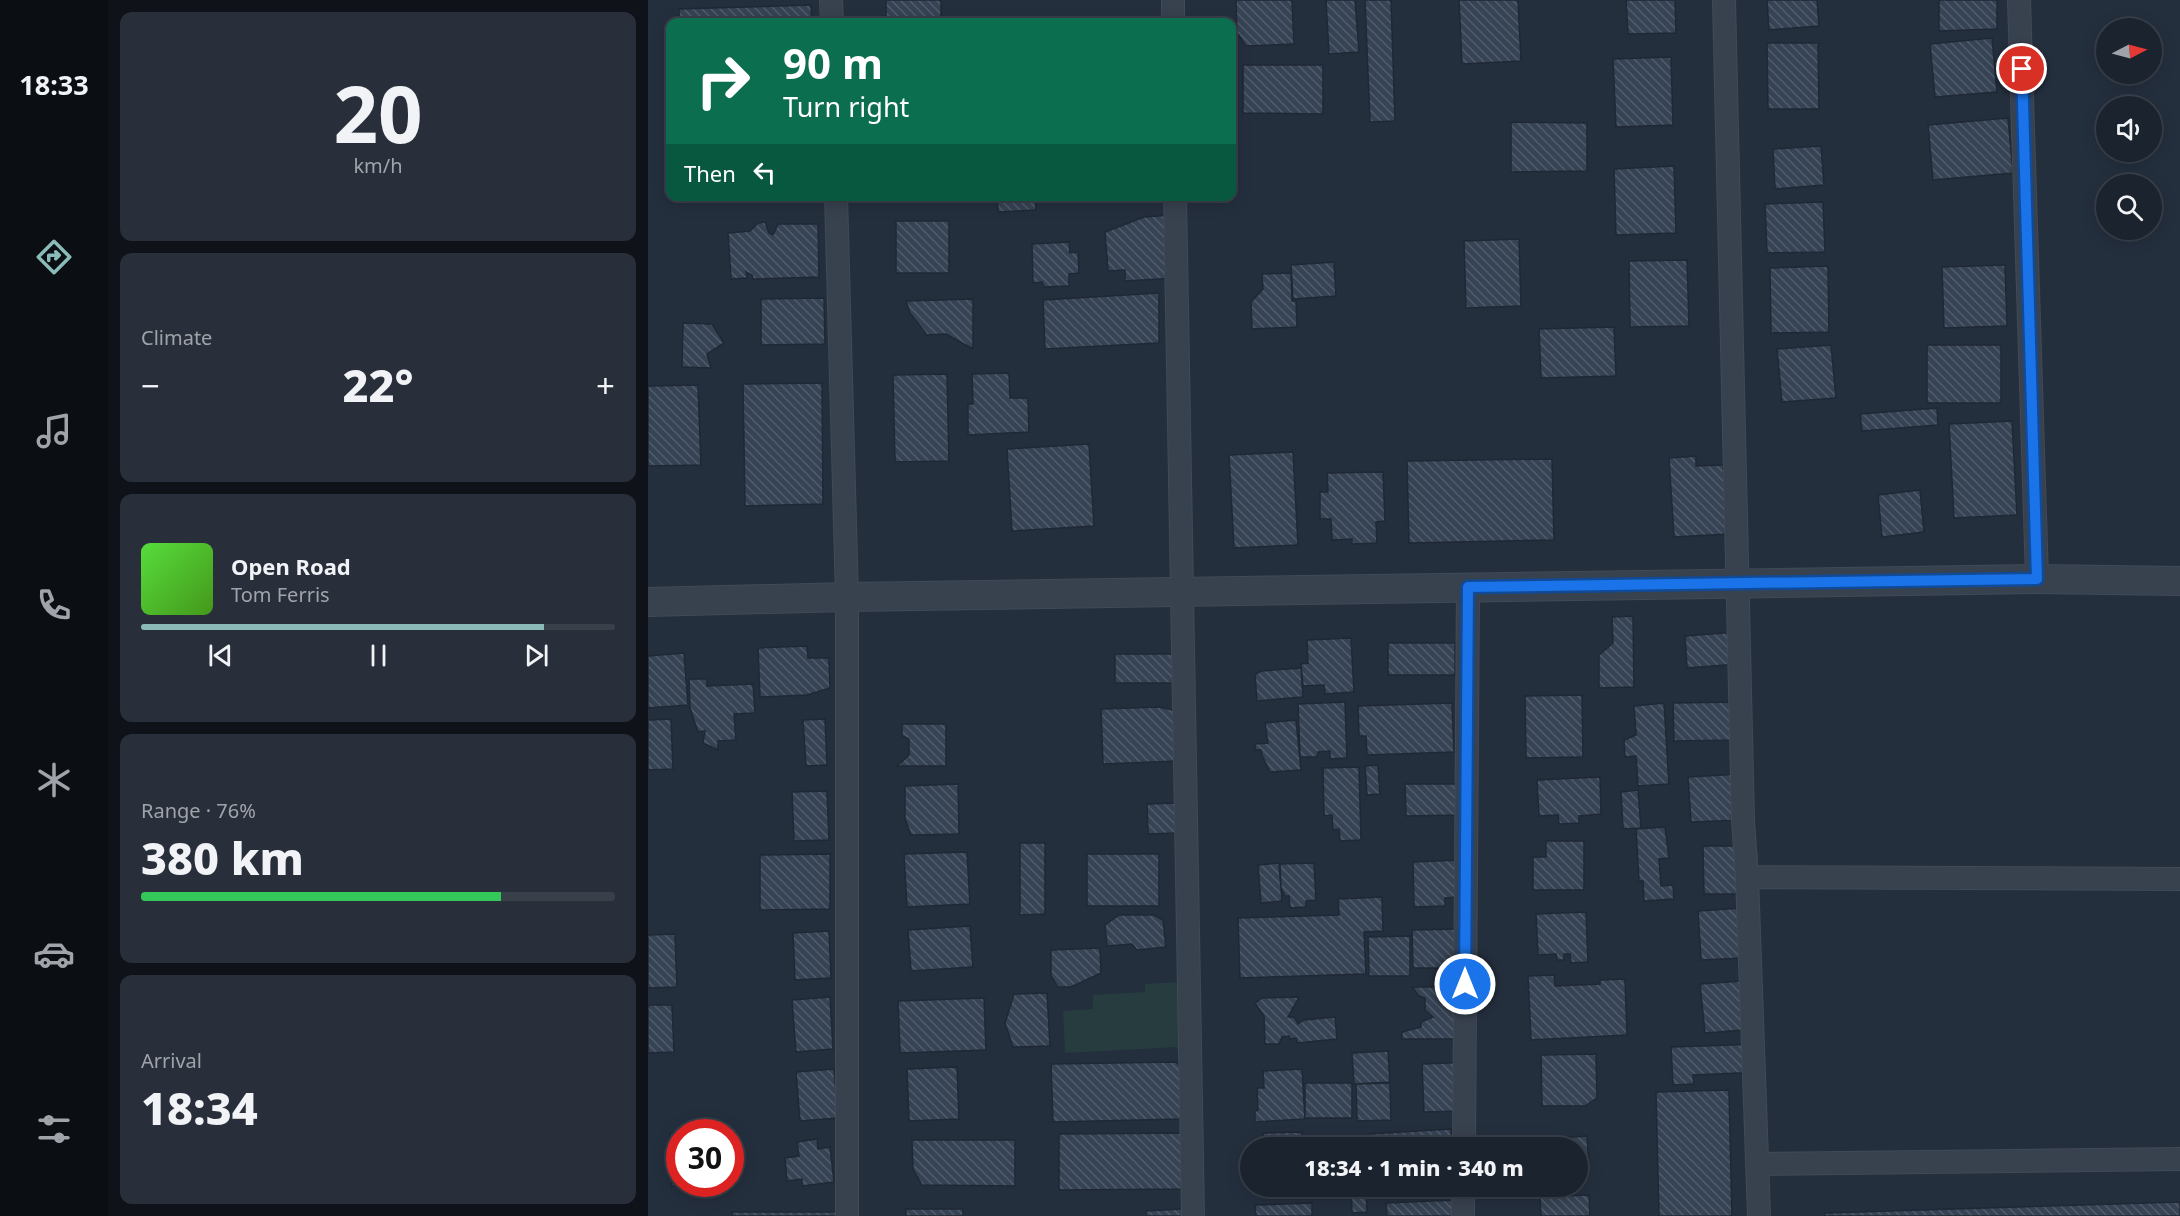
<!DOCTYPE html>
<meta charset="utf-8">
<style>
body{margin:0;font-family:"Noto Sans",sans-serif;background:#282f3a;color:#f1f3f6;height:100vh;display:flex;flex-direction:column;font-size:22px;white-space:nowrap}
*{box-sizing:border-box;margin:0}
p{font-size:20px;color:#a0a4aa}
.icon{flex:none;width:33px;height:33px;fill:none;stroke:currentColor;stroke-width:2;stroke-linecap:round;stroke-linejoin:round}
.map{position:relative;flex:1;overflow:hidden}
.panel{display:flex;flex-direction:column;gap:12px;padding:12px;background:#0f1319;width:540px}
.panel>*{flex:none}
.guide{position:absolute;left:18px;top:18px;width:570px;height:183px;border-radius:12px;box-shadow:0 3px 15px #0003,0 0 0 2px #39404a;background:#0b6e4f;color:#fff;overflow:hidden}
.needle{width:39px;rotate:84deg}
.fabs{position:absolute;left:1448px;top:18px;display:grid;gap:12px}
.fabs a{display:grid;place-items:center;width:66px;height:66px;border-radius:50%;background:#1b232e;box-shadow:0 3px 15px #0003,0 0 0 2px #39404a;font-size:30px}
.speed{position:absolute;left:18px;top:1119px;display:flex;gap:12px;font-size:30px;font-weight:700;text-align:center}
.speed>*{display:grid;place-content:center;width:78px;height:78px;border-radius:50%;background:#1b232e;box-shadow:0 3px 15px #0003,0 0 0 2px #39404a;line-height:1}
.speed .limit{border:9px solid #d22;background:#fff;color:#111}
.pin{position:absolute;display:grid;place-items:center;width:51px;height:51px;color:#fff;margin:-26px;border:3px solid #fff;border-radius:50%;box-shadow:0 2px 6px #0007}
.me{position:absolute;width:66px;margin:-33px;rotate:0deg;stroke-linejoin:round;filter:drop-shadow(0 0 4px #0008)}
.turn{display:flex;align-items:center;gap:21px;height:126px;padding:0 18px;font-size:27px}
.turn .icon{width:78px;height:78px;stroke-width:2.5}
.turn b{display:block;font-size:42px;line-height:51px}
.then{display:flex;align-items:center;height:57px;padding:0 18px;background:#0003;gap:12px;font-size:22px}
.big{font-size:45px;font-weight:800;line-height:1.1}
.panel .tile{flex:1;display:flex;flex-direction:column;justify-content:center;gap:9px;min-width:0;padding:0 21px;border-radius:12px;background:#282f3a}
.panel .dial{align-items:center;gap:0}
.dial b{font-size:78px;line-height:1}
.song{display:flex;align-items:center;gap:18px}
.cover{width:72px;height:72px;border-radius:9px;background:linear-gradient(135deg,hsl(110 70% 55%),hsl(100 70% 35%))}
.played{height:6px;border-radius:3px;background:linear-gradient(90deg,#8bbbb9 85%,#39404a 85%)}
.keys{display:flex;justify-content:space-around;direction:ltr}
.heat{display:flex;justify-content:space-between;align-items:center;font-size:33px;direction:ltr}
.charge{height:9px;border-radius:4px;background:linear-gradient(90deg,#34c759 76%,#39404a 0)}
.trip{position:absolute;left:592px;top:1137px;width:348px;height:60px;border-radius:30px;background:#1b232e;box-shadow:0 3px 15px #0003,0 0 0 2px #39404a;font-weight:800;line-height:60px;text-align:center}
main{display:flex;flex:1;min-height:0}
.tabs{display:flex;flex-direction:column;width:108px;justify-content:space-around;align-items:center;background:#0b0e12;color:#a0a4aa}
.tabs .icon{width:42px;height:42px}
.tabs .on{color:#8bbbb9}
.tabs b{font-size:27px;color:#f1f3f6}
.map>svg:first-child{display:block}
.green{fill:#263c3f}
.building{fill:url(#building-back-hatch);stroke:#1f2835;stroke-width:1.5}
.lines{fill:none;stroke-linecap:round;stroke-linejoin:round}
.minor-casing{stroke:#414a57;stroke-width:24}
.tertiary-casing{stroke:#414a57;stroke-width:30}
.minor{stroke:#38414e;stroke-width:22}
.tertiary{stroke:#38414e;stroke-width:28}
.route-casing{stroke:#114b97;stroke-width:15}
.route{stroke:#1a73e8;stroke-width:10}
</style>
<main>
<nav class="tabs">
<b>18:33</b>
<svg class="icon on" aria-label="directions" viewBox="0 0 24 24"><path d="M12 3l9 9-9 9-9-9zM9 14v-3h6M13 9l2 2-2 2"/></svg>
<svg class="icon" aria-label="music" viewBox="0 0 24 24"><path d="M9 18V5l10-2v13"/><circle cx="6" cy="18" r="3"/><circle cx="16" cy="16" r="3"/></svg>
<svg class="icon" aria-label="phone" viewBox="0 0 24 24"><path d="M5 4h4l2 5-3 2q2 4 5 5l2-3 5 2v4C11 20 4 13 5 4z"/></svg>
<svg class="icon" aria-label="climate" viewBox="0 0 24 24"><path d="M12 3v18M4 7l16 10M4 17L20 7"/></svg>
<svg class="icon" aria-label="car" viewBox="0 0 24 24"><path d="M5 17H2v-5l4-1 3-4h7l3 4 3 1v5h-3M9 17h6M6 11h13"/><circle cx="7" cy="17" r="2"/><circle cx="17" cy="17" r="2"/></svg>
<svg class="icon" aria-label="filters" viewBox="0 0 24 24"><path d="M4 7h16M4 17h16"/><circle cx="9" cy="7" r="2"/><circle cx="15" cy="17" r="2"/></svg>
</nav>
<section class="panel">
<div class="tile dial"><b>20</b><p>km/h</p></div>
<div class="tile"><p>Climate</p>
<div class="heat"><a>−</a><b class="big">22°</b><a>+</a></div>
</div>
<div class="tile">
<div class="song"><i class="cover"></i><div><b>Open Road</b><p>Tom Ferris</p></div></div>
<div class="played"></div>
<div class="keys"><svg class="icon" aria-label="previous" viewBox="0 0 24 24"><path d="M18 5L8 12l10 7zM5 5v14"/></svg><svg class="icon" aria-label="pause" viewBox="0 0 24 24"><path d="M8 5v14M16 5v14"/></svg><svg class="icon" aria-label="next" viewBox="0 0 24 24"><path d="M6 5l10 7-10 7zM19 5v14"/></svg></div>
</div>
<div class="tile"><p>Range · 76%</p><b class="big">380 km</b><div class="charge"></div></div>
<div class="tile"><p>Arrival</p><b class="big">18:34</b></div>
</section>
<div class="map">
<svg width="1532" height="1216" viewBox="0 0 1532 1216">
<defs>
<pattern id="building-back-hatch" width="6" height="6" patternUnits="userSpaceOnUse" patternTransform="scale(1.5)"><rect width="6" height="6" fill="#364354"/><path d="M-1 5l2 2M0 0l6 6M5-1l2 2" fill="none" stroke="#515c6b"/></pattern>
</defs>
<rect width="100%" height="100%" fill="#242f3e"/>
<path class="green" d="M534 982 538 1053H530L529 1047 417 1053 415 1011 445 1009V995L497 992V984Z"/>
<path class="building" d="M238 0H293V22H238Z
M588 0H644L646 44 598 46 589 33Z
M678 0H707L711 52 681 54Z
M717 0H743L747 121 722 122Z
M811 0H870L873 61 814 64Z
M978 0H1027L1028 33 980 34Z
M1119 0H1169L1171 26 1121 30Z
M1291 0H1349V29L1291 31Z
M163 5 164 22H31V9Z
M1344 38 1349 92 1287 97 1282 44Z
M1119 43H1170L1171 109H1120Z
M1023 57 1025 125 968 127 965 59Z
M595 65H675V114L595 113Z
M1360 118 1365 173 1285 180 1280 125Z
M863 122 939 123V171L863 172Z
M1173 146 1176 185 1127 189 1125 149Z
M1026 166 1028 233 968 235 966 169Z
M115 196H145L116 202Z
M349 196H387L388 210 350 212Z
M1175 202 1177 252 1119 253 1117 204Z
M524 215 528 278 477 281V270L460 271 457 232 496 217Z
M248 221H301V273H248Z
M117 222 121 233 125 235 130 224H170L171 277 105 279 104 275 98 272 99 278 83 279 80 233 102 231 110 223Z
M871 239 873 306 818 308 816 241Z
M421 242 422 253 430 252 431 273 421 274V286L396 287 394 282 385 283 384 244Z
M1039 260 1041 326 982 327 981 261Z
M686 262 688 296 645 299 643 265Z
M1357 265 1359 326 1296 328 1294 267Z
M1180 266 1181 332 1123 333 1122 268Z
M643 273 644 301H648L649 327 604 329 603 302 615 289 614 274Z
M511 293V343L397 349 395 300Z
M176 298 177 344 113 345V299Z
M325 299V349L298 334 279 335 262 313 258 301Z
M35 323 64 324 76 343 59 354 63 368 34 367Z
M966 327 968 376 893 378 891 329Z
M1183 345 1188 398 1134 402 1129 349Z
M1279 345H1353V403H1279Z
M361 373 362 398H380L381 432 320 435V404H325L324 374Z
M299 374 301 461 247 462 245 375Z
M174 383 175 504 97 506 95 384Z
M50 385 53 465 0 466V386Z
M1289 408 1290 425 1214 431 1212 414Z
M1364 421 1369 515 1306 518 1301 424Z
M441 444 446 526 364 531 359 449Z
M645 452 650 545 586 548 581 455Z
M1048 456V466L1075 465 1080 534 1026 537 1021 458Z
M904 459 906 540 761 543 759 461Z
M735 472 737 521 728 522 729 543 704 544V539L684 540 683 519H672V492H680L679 473Z
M1272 490 1276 532 1234 537 1230 495Z
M985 616 986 687 951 688V655L965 643 964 617Z
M1088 632 1091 664 1039 668 1037 636Z
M703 638 706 692 677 694 676 685 655 686 653 664 660 663 659 640Z
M740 643H807V675H740Z
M159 646 160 658H181L182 688 159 695 112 697 110 648Z
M36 653 40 705 0 708V656Z
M467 654H525V683H467Z
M653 668 655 697 609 701 607 675 613 671Z
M41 679H59V686L105 684 107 713 86 714 88 740 70 741V750L55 743 57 731 50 732 42 708Z
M934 695 935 757 878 758 877 696Z
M697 702 699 758 682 759V751L670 752 669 757H652L650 704Z
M1089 702 1090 740 1026 741 1025 703Z
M804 703 806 752 719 755 718 736H711L710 706Z
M1016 703 1021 784 990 786 988 756 977 757 976 740 988 735 986 706Z
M511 707 529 711 531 761 455 764 453 709Z
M23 719 25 769 0 770V720Z
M177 719 179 765 158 766 155 720Z
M648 720 653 770 622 772 614 755 613 750H607V744L620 743 617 723Z
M254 724H298V766H249L261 755V739L254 736Z
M730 765 732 794 719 795 717 766Z
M711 767 713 840 692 841 691 829 685 830 684 815 676 816 675 768Z
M1093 774 1095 820 1043 822 1040 777Z
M952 777 953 814 931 816V823L911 824 910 815 891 816 889 780Z
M310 784 311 834 263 835 257 819V786Z
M757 784H812V815L758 816Z
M990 790 993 828 975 829 973 792Z
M179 791 181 840 146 841 144 792Z
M528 803 529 833 500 834 499 804Z
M1017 827 1021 858 1011 859 1013 886 1025 885 1026 899 996 901 995 881H991L988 829Z
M898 841H936V890H885V857H898Z
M372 843H397V914L372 915Z
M1055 846H1091V894H1056Z
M319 852 322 904 259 907 256 854Z
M182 854V909L112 910V855Z
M439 854H511V906H439Z
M811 860 813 897 797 898V906L766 907 765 862Z
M631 863 634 901 613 903 610 865Z
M666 863 668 900 658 901V907L642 908 641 896H637L633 888 632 864Z
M734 897 735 931 716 932 718 974 592 978 590 918 691 915 690 899Z
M1093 908 1096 958 1053 960 1050 911Z
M938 912 940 962 923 963 922 954H916V960H909L908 954 890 955 888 914Z
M471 915H506L515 920 518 947 489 950 484 944 459 946 457 925Z
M322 926 325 967 263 971 260 930Z
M812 929V977H792V968H765L764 930Z
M181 931 183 978 147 980 145 933Z
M27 934 29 987 0 988V935Z
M762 936V976H721L720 937Z
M452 948 453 973 423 987H410L403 976V950Z
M906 975 907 986 952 984V980L977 979 979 1035 883 1040 880 976Z
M1094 981 1097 1030 1057 1033 1052 984Z
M764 987H813V1039H754V1032L773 1027V1022L785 1017 777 1010V998L771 996Z
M399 993 402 1046 365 1047 357 1023 366 994Z
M182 997 185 1049 148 1052 144 1000Z
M651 997 640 1017H646L650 1024 656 1020 687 1017 689 1039 649 1043 648 1038 642 1039 641 1036 634 1037 631 1044H617L616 1016 607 1003 614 998Z
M336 998 338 1050 252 1053 250 1001Z
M0 1005H24L26 1052 0 1053Z
M1114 1044 1115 1072 1045 1075 1046 1084 1025 1085 1023 1047Z
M740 1051 742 1082 706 1084 704 1053Z
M948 1054 949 1098 937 1106H894L893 1055Z
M528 1062 533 1068 534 1119 405 1122 403 1064Z
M825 1062 814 1111 776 1112 774 1064Z
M309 1067 311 1119 261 1121 259 1069Z
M186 1069 190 1118 152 1121 148 1072Z
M654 1069 657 1119 607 1122V1111L610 1110 609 1088H616L615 1071Z
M657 1083H704V1118H657Z
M742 1083 743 1120 709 1121 708 1084Z
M1081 1090 1084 1216H1011L1008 1092Z
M803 1129 804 1148H721L720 1134Z
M654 1132V1144H664V1148H616L615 1133Z
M22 1133H32V1183L24 1187Z
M538 1133V1189L411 1190V1134Z
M939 1136 941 1166 930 1167V1148L898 1147 897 1139Z
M169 1139 170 1149 182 1147 186 1182 154 1186V1179L139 1181 137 1158 151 1156 149 1142Z
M264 1140H367V1186L274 1185 265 1169Z
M703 1186H718L719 1212 704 1213Z
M941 1195 942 1216H893L892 1197Z
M807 1200 808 1216H739L738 1203Z
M1532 1202V1216H1177V1213Z
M664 1203V1216H608L607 1205Z
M258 1209H315V1216H258Z
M534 1209 535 1216H498V1211Z
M84 1212H188V1216H84Z"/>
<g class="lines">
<defs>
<path id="minor" d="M183 0 184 22
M525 0V22
M1076 0 1095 820 1099 877 1111 1216
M1371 0 1389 579
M188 196 199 597V1216
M527 196 545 1216
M1099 877 1532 879
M816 1148 820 587
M1109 1164 1532 1159
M815 1216V1186"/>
<path id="tertiary" d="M0 602 199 597 1389 579 1532 581"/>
</defs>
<use href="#minor" class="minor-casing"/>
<use href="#tertiary" class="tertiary-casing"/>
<use href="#minor" class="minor"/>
<use href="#tertiary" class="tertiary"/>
</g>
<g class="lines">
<defs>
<path id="route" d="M817 984 820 587 1389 579 1374 69"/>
</defs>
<use href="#route" class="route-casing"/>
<use href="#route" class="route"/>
</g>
</svg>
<div class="fabs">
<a><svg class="needle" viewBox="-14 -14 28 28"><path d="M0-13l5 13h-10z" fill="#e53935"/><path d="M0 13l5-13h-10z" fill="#a0a4aa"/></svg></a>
<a><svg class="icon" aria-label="sound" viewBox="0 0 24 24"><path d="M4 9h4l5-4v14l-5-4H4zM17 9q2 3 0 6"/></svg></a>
<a><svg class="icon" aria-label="search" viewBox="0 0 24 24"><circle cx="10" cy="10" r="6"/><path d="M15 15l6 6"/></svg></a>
</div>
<div class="speed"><div class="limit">30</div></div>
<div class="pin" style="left:1374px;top:69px;background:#d93025"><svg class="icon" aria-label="arrive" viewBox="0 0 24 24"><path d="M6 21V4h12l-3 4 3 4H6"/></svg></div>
<svg class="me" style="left:817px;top:984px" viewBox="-20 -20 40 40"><circle r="17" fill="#1a73e8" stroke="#fff" stroke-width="3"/><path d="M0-11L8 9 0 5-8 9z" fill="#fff"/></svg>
<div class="trip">18:34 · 1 min · 340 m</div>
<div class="guide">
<div class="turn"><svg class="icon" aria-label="right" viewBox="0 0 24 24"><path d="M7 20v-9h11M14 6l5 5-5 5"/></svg><div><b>90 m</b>Turn right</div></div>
<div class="then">Then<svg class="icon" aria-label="left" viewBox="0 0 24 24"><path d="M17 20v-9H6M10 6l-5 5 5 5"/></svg></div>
</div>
</div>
</main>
